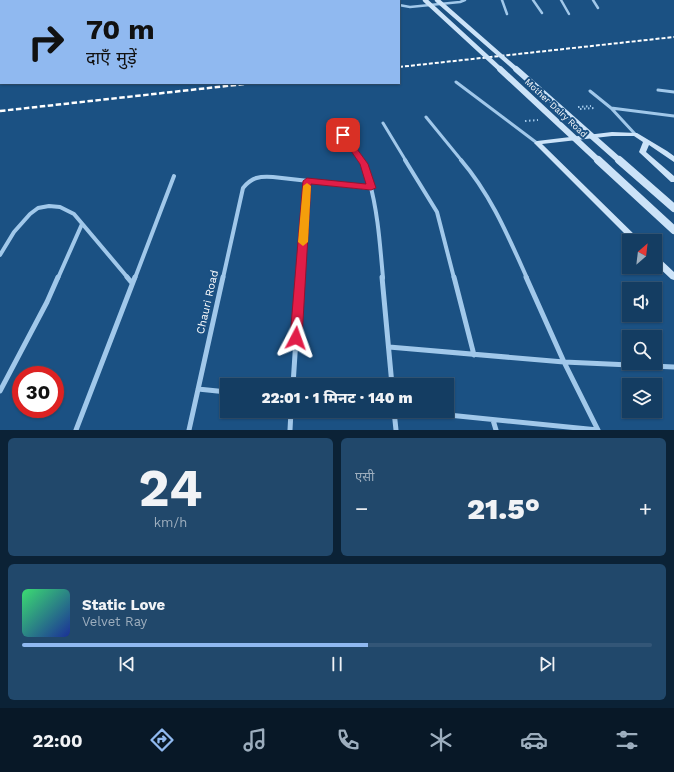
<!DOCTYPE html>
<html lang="hi">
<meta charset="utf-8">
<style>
body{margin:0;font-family:"Work Sans","Noto Sans Devanagari",sans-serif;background:#21486b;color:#f1f3f6;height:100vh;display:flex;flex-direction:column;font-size:15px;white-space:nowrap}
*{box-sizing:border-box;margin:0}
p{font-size:13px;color:#9daebe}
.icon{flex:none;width:22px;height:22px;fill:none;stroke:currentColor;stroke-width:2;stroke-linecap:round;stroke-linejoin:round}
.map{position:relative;height:430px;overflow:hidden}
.drawer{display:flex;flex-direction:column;gap:8px;padding:8px;background:#0b2236;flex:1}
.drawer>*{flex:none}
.banner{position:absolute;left:0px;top:0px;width:400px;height:84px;box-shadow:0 1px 3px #0004,0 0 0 1px #335677;background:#90b9f0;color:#111;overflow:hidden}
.needle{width:26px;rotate:28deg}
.fabs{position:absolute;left:622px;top:234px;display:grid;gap:8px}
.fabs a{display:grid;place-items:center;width:40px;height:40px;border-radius:0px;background:#143d62;box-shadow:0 1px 3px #0004,0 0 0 1px #335677;font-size:20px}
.speed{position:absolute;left:12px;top:366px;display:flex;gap:8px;font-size:20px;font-weight:700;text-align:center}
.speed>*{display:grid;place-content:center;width:52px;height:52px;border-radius:50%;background:#143d62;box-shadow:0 1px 3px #0004,0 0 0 1px #335677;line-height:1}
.speed .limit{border:6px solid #d22;background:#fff;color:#111}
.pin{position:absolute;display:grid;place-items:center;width:34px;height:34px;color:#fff;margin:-17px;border-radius:8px;box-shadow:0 2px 6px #0006}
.me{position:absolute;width:44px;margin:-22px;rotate:4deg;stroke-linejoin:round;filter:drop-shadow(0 0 3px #0008)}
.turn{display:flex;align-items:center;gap:14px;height:84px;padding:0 20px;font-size:18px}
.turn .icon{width:52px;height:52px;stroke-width:2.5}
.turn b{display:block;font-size:28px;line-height:34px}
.big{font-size:30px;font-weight:800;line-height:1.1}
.drawer .card{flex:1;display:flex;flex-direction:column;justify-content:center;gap:6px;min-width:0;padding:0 14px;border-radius:6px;background:#21486b}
.drawer .dial{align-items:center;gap:0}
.dial b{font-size:52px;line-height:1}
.song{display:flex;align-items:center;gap:12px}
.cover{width:48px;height:48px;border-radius:6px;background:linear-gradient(135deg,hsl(140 70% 55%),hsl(230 70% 35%))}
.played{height:4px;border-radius:2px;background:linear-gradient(90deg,#90b9f0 55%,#335677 55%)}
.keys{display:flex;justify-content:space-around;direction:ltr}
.heat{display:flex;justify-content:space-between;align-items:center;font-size:22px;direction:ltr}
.drawer .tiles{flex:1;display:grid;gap:8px;grid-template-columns:1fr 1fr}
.card:last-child{grid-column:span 2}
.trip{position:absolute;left:220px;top:378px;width:234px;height:40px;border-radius:0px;background:#143d62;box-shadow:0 1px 3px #0004,0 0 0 1px #335677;font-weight:800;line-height:40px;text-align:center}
.tab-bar{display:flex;height:64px;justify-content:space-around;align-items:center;background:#081827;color:#9daebe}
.tab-bar .icon{width:28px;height:28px}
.tab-bar .on{color:#90b9f0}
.tab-bar b{font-size:18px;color:#f1f3f6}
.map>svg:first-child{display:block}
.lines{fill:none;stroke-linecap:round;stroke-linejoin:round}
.path{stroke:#a1c8ea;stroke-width:2;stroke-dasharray:1.5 2.5;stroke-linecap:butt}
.street-far3{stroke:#a1c8ea;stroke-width:2.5}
.street-far2{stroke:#a1c8ea;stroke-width:3}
.street-far1{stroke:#a1c8ea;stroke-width:4}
.street{stroke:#a1c8ea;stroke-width:5}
.secondary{fill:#cce3f8;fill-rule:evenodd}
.rail-far1{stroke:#fff;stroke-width:2;stroke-dasharray:4 2;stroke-linecap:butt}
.rail{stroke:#fff;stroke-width:2.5;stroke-dasharray:5.5 2.5;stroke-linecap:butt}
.secondary-bridge-far2{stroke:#cce3f8;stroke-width:4.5}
.secondary-bridge-far1{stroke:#cce3f8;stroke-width:6}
.secondary-bridge{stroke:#cce3f8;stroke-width:8}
.route{fill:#e11d48;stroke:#92132f}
.slow{fill:#f59e0b}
.labels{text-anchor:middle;stroke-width:4;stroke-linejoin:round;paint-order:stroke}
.far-street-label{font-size:9px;fill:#fff;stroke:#1b5183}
.street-label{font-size:11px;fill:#fff;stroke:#1b5183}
</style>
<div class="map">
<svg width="674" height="430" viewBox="0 0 674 430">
<rect width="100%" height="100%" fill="#1b5183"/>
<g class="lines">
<path class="path" d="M578 107 591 106
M580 109 594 108
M525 121 538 120"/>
<path class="street-far3" d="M133 0 135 1
M502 0 507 14
M533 0 542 13
M561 0 569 14
M593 0 598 8
M139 1 143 0
M221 1 224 0
M270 1 274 0
M311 1 314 0
M399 5 410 7 460 2 465 0"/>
<path class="street-far2" d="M456 82 537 143
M658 90 674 92
M590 91 611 108 635 134
M611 108 674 116
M426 117 462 161
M383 123 406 161
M343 135 362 161"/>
<path class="street-far1" d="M361 160C365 166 367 173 369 180 378 212 380 245 383 278
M405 160 437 212 454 278
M461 160C491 195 508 236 527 278
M0 255 14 232 30 214 38 208 49 206 60 207 74 214 128 278
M58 278 82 224
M135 278 174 176
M223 278 243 188C252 177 260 176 273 177L371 188
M300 278 307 181"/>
<path class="street" d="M127 277 132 283
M382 277 392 385
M454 277 474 355
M526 277 564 362 598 430
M389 347 564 362 674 367
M293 385 300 277
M198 389 227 392
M0 391 47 302 58 277
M394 411 396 430
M409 411 598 430
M493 420 496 430
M76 430 135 277
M189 430 223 277
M290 430 291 411"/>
<path class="secondary" d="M612 132 637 133 667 151 674 156V162L649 145 646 152 674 176V182H671L640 153 639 152 643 142 634 136H612L542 144 641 241H632L534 143 537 141Z
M655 256 658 257 674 272V280L671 279 655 264Z"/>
<path class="rail-far1" d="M399 67 674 37"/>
<path class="rail" d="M0 111 254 83"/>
<path class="secondary-bridge-far2" d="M425 0 501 70
M437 0 517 70"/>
<path class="secondary-bridge-far1" d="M500 69 599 161
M516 69 620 161"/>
<path class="secondary-bridge" d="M598 160 674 230
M619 160 674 208"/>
</g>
<path class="route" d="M343 133 346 134 368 164 376 188 371 190 311 184 302 338 300 341 296 343 292 341 290 338 303 181 307 178 366 184 360 164 340 135Z"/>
<path class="slow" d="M307 183 311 186 308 242 303 246 298 242 303 186Z"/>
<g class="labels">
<g class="far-street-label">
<text transform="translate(556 108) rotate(43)" y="3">Mother Dairy Road</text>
</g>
<g class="street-label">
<text transform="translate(207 302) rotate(-77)" y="4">Chauri Road</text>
</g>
</g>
</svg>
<div class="fabs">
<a><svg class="needle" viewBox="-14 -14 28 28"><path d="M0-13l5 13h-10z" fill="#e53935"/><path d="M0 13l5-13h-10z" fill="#9daebe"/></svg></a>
<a><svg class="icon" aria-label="sound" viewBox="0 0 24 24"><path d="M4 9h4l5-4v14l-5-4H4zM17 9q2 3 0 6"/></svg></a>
<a><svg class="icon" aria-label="search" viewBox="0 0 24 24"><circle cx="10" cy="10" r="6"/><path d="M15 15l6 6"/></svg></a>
<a><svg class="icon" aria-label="layers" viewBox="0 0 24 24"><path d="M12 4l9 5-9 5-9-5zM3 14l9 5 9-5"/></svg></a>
</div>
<div class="speed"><div class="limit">30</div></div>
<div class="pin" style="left:343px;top:135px;background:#d93025"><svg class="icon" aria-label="arrive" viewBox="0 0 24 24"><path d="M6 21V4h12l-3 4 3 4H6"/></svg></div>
<svg class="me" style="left:296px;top:338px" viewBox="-20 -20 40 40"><path d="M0-17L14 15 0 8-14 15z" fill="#e11d48" stroke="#fff" stroke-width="4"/></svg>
<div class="trip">22:01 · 1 मिनट · 140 m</div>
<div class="banner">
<div class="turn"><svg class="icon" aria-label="right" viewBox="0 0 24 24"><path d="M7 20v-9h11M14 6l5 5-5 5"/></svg><div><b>70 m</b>दाएँ मुड़ें</div></div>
</div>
</div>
<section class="drawer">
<div class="tiles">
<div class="card dial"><b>24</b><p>km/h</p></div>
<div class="card"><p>एसी</p>
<div class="heat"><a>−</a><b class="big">21.5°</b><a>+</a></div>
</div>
<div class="card">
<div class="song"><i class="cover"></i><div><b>Static Love</b><p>Velvet Ray</p></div></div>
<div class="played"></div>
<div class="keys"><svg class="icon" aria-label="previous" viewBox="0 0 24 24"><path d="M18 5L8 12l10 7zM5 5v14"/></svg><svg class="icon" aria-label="pause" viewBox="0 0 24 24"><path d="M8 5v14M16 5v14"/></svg><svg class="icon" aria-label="next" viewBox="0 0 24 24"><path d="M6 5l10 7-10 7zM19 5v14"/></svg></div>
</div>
</div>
</section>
<nav class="tab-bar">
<b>22:00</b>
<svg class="icon on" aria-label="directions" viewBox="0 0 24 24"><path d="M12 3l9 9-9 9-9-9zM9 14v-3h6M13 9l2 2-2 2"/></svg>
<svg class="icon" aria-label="music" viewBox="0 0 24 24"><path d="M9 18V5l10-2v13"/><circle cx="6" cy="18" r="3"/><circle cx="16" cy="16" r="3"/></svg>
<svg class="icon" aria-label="phone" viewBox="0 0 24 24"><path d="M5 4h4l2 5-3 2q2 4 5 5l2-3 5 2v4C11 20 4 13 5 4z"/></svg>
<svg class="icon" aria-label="climate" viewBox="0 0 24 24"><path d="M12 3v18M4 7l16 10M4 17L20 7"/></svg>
<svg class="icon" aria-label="car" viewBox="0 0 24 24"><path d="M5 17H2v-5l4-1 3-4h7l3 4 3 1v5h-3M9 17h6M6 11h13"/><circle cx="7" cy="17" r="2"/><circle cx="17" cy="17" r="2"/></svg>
<svg class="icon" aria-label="filters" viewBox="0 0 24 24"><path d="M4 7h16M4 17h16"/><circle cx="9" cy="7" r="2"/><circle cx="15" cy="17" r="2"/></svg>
</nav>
